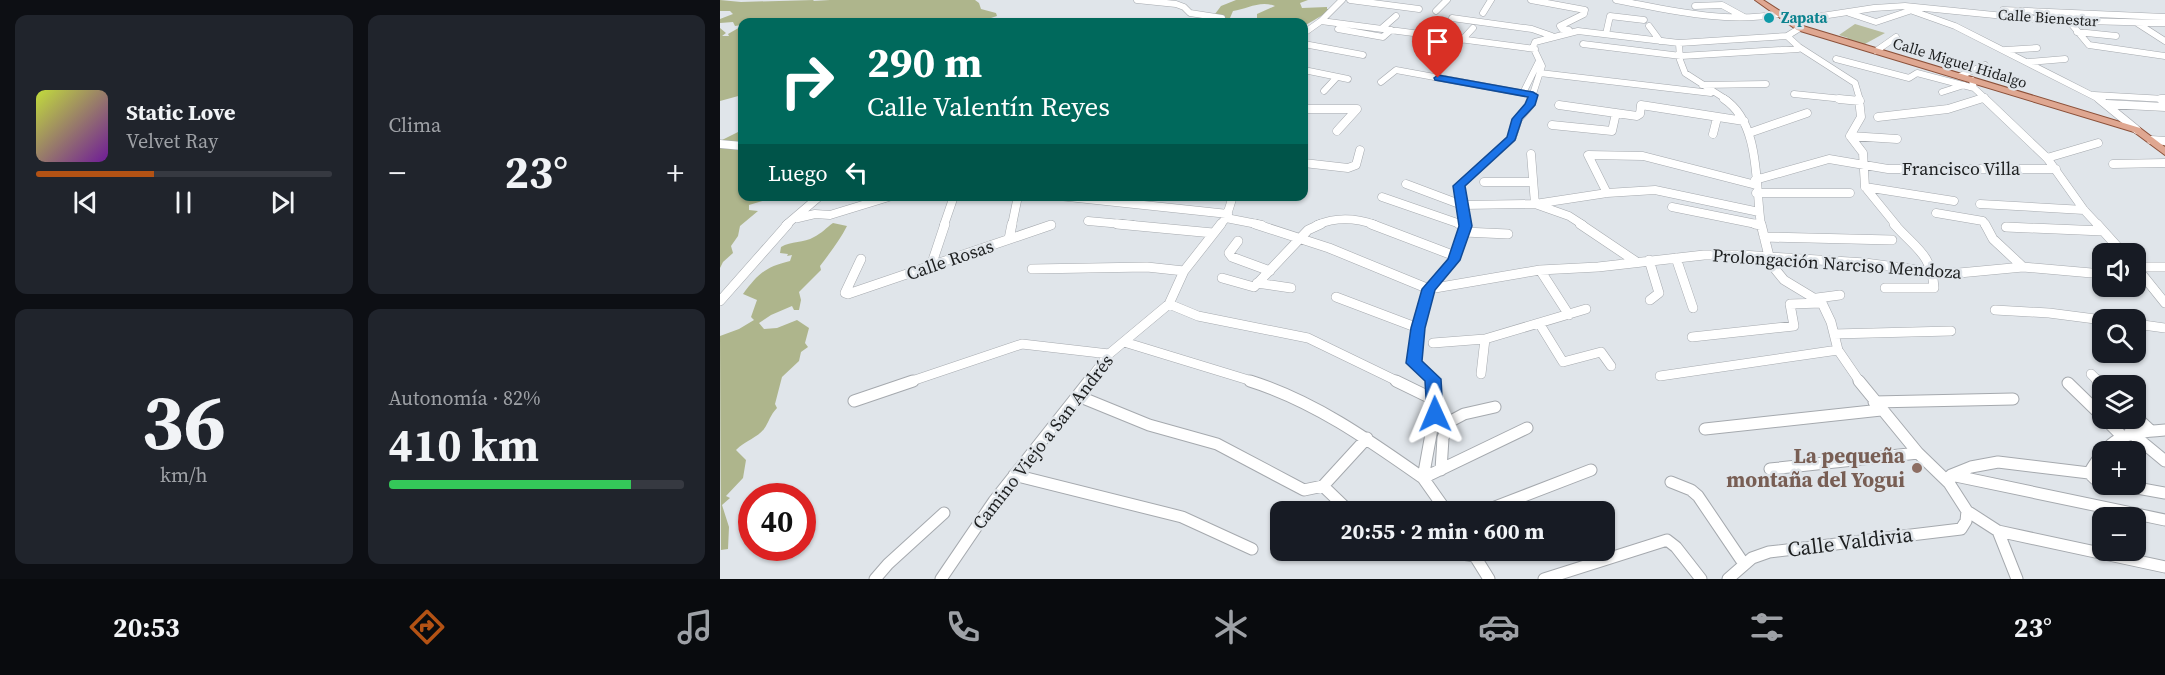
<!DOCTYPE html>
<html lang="es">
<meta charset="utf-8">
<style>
body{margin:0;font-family:"Source Serif 4",serif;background:#20242c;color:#f1f3f6;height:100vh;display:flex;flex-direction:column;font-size:22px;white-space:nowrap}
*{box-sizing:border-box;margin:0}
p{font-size:20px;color:#9ea1a6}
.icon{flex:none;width:33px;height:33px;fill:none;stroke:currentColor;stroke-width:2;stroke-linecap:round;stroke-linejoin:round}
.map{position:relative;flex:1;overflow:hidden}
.side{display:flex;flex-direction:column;gap:15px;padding:15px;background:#0d0f14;width:720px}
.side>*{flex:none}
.hud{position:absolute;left:18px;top:18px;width:570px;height:183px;border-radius:12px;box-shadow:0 2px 4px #0004;background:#00695c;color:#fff;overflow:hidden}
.controls{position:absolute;left:1372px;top:243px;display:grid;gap:12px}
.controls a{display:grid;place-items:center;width:54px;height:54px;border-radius:12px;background:#171b24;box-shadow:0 2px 4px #0004;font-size:30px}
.speed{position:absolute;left:18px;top:483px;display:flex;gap:12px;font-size:30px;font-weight:700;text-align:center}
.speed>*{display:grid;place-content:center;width:78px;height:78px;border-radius:50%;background:#171b24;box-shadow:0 2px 4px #0004;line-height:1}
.speed .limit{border:9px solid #d22;background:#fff;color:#111}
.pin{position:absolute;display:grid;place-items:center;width:51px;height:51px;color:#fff;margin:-62px -26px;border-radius:50% 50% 50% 0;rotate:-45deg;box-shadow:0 0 6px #0007}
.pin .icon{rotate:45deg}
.me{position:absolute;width:66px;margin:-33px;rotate:359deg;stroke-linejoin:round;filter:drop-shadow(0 0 4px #0008)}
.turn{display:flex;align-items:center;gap:21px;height:126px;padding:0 30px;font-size:27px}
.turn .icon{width:78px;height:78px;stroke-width:2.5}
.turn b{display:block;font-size:42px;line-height:51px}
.then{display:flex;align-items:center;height:57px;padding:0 30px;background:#0003;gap:12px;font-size:22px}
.big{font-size:45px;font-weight:700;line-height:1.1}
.side .tile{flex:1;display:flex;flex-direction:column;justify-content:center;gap:9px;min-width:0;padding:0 21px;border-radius:12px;background:#20242c}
.side .dial{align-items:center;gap:0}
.dial b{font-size:78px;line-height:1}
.song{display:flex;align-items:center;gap:18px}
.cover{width:72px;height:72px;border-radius:9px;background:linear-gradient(135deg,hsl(70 70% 55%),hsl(280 70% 35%))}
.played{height:6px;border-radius:3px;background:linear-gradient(90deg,#b35214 40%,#363941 40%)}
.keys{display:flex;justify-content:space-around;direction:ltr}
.heat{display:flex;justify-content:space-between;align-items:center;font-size:33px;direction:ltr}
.charge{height:9px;border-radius:4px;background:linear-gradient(90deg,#34c759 82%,#363941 0)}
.side .tiles{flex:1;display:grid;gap:15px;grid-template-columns:repeat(2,1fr)}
.trip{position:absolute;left:550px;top:501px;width:345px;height:60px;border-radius:12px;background:#171b24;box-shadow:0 2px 4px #0004;font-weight:700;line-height:60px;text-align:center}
.dock{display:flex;height:96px;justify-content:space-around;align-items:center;background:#090b0e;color:#9ea1a6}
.dock .icon{width:42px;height:42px}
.dock .active{color:#b35214}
.dock b{font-size:27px;color:#f1f3f6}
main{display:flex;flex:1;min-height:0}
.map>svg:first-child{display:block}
.green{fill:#b8bd9d}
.forest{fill:#aeb58c}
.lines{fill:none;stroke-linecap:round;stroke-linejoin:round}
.minor-far3-casing{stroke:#a5a9ae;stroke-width:7}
.minor-far2-casing{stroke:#a5a9ae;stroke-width:9}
.minor-far1-casing{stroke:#a5a9ae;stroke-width:10}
.minor-casing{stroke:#a5a9ae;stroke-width:13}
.major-casing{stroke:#8c513a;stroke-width:2}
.minor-far3{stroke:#fff;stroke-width:6}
.minor-far2{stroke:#fff;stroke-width:8}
.minor-far1{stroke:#fff;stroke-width:9}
.minor{stroke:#fff;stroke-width:11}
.major{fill:#dfa791;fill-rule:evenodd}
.route{fill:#1a73e8;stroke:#114b97;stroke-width:1.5}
.culture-dot{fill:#0f9aa8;stroke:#e0e5ea;stroke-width:2}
.education-dot{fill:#8d6e63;stroke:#e0e5ea;stroke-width:2}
.labels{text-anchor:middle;stroke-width:5;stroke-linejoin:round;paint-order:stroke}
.far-culture-label{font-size:15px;font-weight:bold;fill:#0d838f;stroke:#e0e5ea;text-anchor:start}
.far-street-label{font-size:15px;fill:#1c1e1f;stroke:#e0e5ea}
.street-label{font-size:18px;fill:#1c1e1f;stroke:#e0e5ea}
.near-education-label{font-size:21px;font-weight:bold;fill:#785e54;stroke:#e0e5ea;text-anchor:end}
.near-street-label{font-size:21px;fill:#1c1e1f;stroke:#e0e5ea}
</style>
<main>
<section class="side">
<div class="tiles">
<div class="tile">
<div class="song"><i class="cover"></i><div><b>Static Love</b><p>Velvet Ray</p></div></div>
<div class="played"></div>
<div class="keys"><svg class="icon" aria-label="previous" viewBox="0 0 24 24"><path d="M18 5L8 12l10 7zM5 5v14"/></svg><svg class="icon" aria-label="pause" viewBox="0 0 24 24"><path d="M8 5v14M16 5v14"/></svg><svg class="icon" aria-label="next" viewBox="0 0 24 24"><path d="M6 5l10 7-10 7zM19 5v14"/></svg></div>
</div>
<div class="tile"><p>Clima</p>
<div class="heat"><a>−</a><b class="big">23°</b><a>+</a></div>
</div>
<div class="tile dial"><b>36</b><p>km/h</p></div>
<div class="tile"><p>Autonomía · 82%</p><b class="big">410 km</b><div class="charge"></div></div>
</div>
</section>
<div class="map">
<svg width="1445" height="579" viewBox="0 0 1445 579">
<rect width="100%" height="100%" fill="#e0e5ea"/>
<path class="green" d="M1135 24 1165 33 1143 45 1126 40 1128 38 1119 35Z"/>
<path class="forest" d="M0 0 21 2 94 0 93 1 110 0H255L259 3 261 9 276 13 277 16 271 18 277 22H22V25L15 26 13 22 0 23V19L13 14 10 11H0Z
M516 0H588L580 3 582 8 607 7V9H613L584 26V22H537V14L555 6C540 0 527 9 513 11L510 18 513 22H489L501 6Z
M22 26V95L0 101V28L6 33 2 36H9L8 34Z
M22 130V196L55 197 29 205V210L38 211 20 226 18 236 11 246 13 253 3 262 0 268V141Z
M113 223 127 226C120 240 109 254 100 266L101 270 79 292 81 300 79 310H74L72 306 51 315 39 323 44 329 57 328 77 320 89 328 85 343 88 347 81 352 79 361 62 377 55 404 57 408C50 415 49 422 44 429 38 437 25 441 16 450L26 460 23 478 6 496 10 498 2 505 9 527 8 549 1 550 0 336 19 329 34 320 31 317 37 300 23 294C38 274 45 267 70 261L72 255 67 256 68 254 60 253 61 247C71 241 84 243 94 237 102 233 106 228 113 223Z"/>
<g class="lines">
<defs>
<path id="minor-far3" d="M417 0 456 4 464 7 470 13 502 18 499 22
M630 0 699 9
M811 0 865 10 864 14 840 26 842 29 849 30
M896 0C950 10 1005 24 1059 14
M975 6 1002 5 1024 17
M1190 10 1235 26 1381 100
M1283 10 1445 17
M716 11 727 0
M763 13 771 0
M1129 13 1156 22 1192 10
M732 18 812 29 832 36
M601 21 815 49
M1069 21 1154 8 1185 6 1323 20 1445 23
M1349 21 1369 45 1445 56
M1417 23 1445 41
M929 26 940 41
M618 29 663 37 671 30
M661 29 676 16
M1357 32 1396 36
M584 33 601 21 622 0
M702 34 713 23
M886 34 890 16 924 20
M1067 36 1079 47 1135 83 1140 100
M742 40 753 28
M959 43 960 60 965 73 1007 100
M584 44 643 55
M863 44 961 56 1078 49
M1285 50 1317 48
M1156 51 1176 37
M1116 59 1189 78 1197 73 1254 88
M1309 62 1345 59
M584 70 628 79
M820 73 991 93
M1240 76 1265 65
M1252 80 1254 88 1267 100
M661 82 676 70 813 95
M982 85 1046 84
M604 91 617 77
M1222 92 1244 85
M803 93 819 61
M1074 94 1133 100
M1374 95 1445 99
M811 100 822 66 813 47 815 42 858 31 959 43 1067 36 1080 28
M1255 100 1265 97"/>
<path id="minor-far2" d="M1004 99C1041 123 1035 186 1041 225
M1119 99 1140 101
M1139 99 1141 117 1130 136 1143 153 1145 187 1176 225
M1265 99 1327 158 1364 210 1378 225
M1379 99 1417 130
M1441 99H1445
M1387 104 1445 107
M839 105 917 116 920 114 921 105 1024 121
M584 109H637L617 131
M1158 117 1228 109 1260 99
M832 125 892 131 896 113
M1029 133 1087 113
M993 134 997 118
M1130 136 1177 139
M1431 140 1445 141
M0 144 22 146
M811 154 815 204 887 193 935 190 1039 212
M1327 158 1378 143
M584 163 628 168 636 165 640 150
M1393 164 1445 163
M1035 180 1109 159 1168 169H1336
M764 182H813
M686 184 742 205 815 204 849 216 863 225
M1145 187 1234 201
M887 193 868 155 923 156 1036 185
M1036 193H1130
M339 196 508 214
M662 197 743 225
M1260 204 1364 210
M952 207 1041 225
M1216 213 1263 221 1265 225
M78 218 95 214 110 215 172 196
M506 218 542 225
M368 221 413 225
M66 225 100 196
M224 225 234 196
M292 225 298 196
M500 225 506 218 513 196
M597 225C616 217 636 218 655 225
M745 225 739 186 792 138 798 119 810 105 812 99"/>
<path id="minor-far1" d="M397 224 493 233
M535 224 609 248 709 289 820 270 878 267 984 255H1021L1145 263 1213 272 1239 273 1303 267 1383 274
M651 224 735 256
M739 224 745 226
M860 224 915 261
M1035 224 1041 225
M1041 224 1049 256 1055 269 1064 280 1102 303 1111 322 1118 350 1140 382
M1265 224 1273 239 1303 267
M1377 224 1404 254
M1286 227 1383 231
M744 232 788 234
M1044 237 1172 240
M289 239 292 224
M518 241 509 253 512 257 550 271
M956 258 973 308
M141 259 125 293 128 294 331 225
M929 260 939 293 930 300
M211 266 225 224
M1416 267 1445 303
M1417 267H1445
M312 269 427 267 464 271
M820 270 849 315
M502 278 534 287 588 230 601 224
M537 283 571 288
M1165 288H1214C1212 254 1195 248 1174 224
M616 297 698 328
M1097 298 1120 295
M0 301 68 224
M449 304 478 316 588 338 679 382
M1275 310 1329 313 1383 320
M819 323 843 362 881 352 891 366
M1416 324 1445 328
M1114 334 1231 331
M972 337 1074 326 1070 304 1102 303
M404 342 535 382
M713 343 765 339 866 309
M761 374 765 339
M1371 374 1379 382
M940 376 1118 350
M189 382 302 344 389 354
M368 382 389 354 449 304 464 271 501 224
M714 382 710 376 694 363 698 328 709 289 734 260 745 224"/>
<path id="minor" d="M530 381C594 401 649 440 703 478L807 428
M676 381 715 400
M713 381 715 412 703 478 727 512
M1139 381 1198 453 1229 483 1247 511 1278 531 1445 567
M1378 381 1383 386
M1348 383 1383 417
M358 396 429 425 497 444 584 490 603 486 630 512
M134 401 193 381
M1154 402 1293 399
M1416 417 1431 431
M1384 418 1401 435
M985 429 1161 410
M1410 432 1445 461
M1050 469 1198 453
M721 470 723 438 729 422 744 414 775 407
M1369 473 1375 479 1383 482
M294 475 462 517 532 549
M1231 475 1445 520
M951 482 971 490 978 496 1024 564
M1229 483 1231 475 1251 467 1278 462 1369 473C1391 436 1403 433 1445 430
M1395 484 1445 493
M603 486 647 438
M762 512 871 470
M1278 531 1297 579
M721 550 754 556
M751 550 769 579
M155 579 168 564 224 513
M221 579 274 501 369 381
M824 579 947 540 956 547 981 579
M1008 579 1032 558 1049 552 1241 529 1246 521 1247 511"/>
<path id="major" d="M1035 0H1043L1083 26 1420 128 1445 147V155L1414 132 1077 30Z"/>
</defs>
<use href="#minor-far3" class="minor-far3-casing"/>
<use href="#minor-far2" class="minor-far2-casing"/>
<use href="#minor-far1" class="minor-far1-casing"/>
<use href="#minor" class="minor-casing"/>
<use href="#major" class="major-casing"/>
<use href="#minor-far3" class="minor-far3"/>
<use href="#minor-far2" class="minor-far2"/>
<use href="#minor-far1" class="minor-far1"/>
<use href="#minor" class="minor"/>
<use href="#major" class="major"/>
</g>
<path class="route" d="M718 75 813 92 818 95 815 105 802 119 795 140 745 186 752 226 740 260 715 290 705 328 702 361 721 379 723 414 720 418 715 420 709 418 707 414 705 381 686 363 691 328 702 289 728 259 739 226 733 186 787 137 792 119 805 104 808 97 715 80 714 78Z"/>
<circle class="culture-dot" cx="1049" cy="18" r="6"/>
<circle class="education-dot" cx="1197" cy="468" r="6"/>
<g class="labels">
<g class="far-culture-label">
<text x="1061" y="23">Zapata</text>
</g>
<g class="far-street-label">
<text transform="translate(1328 18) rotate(4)" y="5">Calle Bienestar</text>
<text transform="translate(1240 63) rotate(17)" y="5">Calle Miguel Hidalgo</text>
</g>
<g class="street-label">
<text x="1241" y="175">Francisco Villa</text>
<text transform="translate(230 260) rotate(-19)" y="6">Calle Rosas</text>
<text transform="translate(1117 264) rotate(4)" y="6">Prolongación Narciso Mendoza</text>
<text transform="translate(323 442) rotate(-52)" y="6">Camino Viejo a San Andrés</text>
</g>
<g class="near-education-label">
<text x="1185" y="463">La pequeña<tspan x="1185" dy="24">montaña del Yogui</tspan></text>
</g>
<g class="near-street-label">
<text transform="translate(1130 542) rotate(-7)" y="7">Calle Valdivia</text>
</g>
</g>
</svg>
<div class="controls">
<a><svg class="icon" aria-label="sound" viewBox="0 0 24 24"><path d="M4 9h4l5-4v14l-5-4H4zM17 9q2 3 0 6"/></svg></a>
<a><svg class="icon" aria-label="search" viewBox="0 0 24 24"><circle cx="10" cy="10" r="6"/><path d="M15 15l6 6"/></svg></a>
<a><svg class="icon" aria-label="layers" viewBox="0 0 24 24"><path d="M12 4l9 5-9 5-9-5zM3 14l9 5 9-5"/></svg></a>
<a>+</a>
<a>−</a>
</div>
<div class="speed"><div class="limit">40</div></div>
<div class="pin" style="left:718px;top:78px;background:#d93025"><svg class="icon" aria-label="arrive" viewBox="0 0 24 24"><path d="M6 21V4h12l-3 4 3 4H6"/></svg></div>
<svg class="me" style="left:715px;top:414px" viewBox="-20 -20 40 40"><path d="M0-17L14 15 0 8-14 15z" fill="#1a73e8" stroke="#fff" stroke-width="4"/></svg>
<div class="trip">20:55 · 2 min · 600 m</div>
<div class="hud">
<div class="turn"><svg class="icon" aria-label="right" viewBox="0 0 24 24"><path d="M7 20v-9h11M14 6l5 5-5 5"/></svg><div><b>290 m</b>Calle Valentín Reyes</div></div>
<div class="then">Luego<svg class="icon" aria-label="left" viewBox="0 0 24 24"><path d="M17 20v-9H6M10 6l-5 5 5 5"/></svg></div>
</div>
</div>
</main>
<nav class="dock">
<b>20:53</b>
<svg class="icon active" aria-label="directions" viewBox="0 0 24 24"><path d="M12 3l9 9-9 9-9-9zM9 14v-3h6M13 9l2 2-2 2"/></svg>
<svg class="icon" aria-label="music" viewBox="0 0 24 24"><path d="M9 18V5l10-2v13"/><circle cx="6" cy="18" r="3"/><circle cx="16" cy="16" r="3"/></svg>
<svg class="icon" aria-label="phone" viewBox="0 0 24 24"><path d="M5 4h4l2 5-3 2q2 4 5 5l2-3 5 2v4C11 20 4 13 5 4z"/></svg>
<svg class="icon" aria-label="climate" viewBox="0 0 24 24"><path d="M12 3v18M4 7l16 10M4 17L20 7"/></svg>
<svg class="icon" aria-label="car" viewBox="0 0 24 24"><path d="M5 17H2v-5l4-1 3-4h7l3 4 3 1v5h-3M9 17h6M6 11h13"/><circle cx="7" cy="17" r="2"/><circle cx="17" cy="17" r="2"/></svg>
<svg class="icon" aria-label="filters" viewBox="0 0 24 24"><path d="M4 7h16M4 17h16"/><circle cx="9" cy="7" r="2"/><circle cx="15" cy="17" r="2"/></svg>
<b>23°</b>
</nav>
